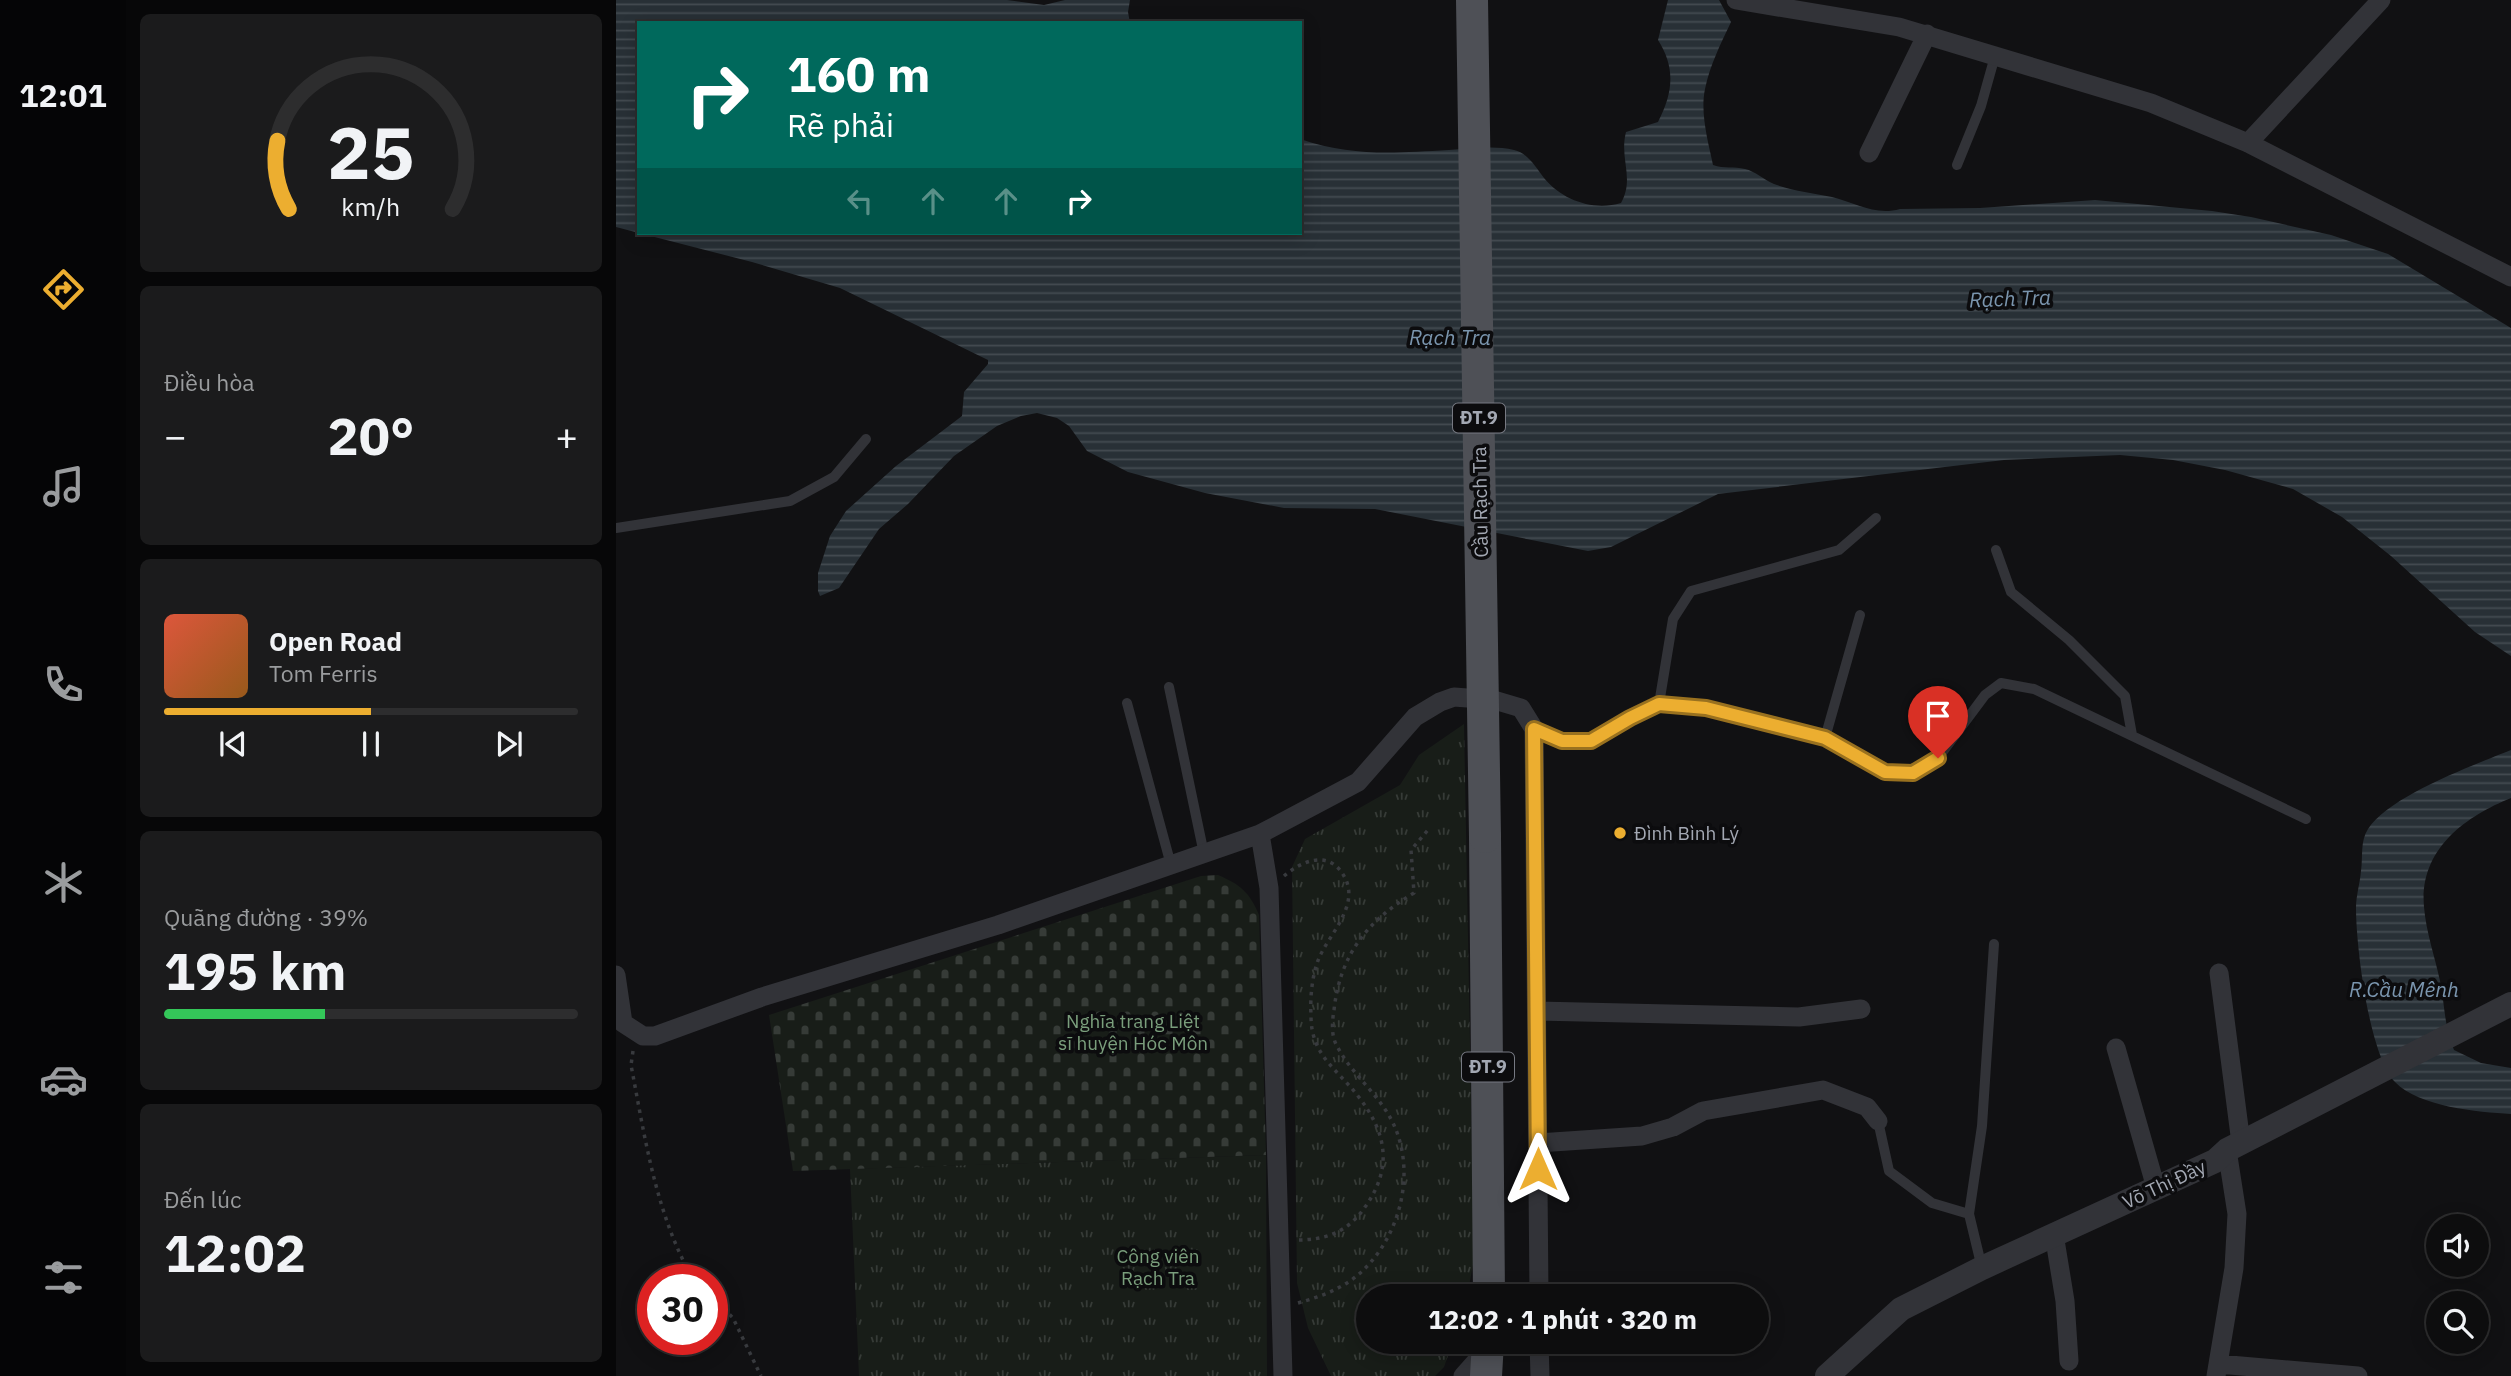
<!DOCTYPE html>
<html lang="vi">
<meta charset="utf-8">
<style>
body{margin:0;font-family:"IBM Plex Sans",sans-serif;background:#1b1b1c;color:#f1f3f6;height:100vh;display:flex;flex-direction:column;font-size:26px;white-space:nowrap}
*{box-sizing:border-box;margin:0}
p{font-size:23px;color:#9a9c9e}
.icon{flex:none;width:38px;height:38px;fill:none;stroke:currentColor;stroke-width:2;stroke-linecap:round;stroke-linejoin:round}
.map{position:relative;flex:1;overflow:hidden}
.drawer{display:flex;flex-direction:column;gap:14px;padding:14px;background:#070708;width:490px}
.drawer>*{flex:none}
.top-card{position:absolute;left:21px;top:21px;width:665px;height:214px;border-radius:0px;box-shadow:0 4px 18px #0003,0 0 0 2px #2d2d2e;background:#00695c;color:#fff;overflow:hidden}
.controls{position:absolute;left:1810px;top:1214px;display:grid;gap:14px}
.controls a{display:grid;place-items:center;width:63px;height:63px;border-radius:50%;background:#0d0d0e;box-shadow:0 4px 18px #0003,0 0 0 2px #2d2d2e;font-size:35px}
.speed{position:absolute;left:21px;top:1264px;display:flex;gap:14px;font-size:35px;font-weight:700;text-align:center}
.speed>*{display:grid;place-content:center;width:91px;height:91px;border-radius:50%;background:#0d0d0e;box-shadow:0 4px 18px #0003,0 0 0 2px #2d2d2e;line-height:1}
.speed .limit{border:10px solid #d22;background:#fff;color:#111}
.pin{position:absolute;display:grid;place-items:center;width:60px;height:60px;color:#fff;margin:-72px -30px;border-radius:50% 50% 50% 0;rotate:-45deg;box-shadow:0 0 7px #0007}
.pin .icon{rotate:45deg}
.me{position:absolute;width:77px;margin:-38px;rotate:0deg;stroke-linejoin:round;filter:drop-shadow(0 0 5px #0008)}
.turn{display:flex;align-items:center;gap:24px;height:147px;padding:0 35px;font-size:32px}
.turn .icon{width:91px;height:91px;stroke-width:2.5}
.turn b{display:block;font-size:49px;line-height:60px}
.lanes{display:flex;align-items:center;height:66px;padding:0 35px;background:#0003;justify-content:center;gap:35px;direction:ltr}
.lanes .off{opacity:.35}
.big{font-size:52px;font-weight:800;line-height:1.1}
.drawer .widget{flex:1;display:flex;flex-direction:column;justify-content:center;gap:10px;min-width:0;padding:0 24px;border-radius:10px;background:#1b1b1c}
.drawer .dial{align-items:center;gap:0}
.dial svg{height:182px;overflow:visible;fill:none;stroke:#2d2d2e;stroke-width:7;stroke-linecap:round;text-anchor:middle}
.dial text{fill:#f1f3f6;stroke:none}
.song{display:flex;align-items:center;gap:21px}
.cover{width:84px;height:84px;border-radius:10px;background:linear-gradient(135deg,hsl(10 70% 55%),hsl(30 70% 35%))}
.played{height:7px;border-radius:4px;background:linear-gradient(90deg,#ecae30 50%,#2d2d2e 50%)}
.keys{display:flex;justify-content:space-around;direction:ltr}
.heat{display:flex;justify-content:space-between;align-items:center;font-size:38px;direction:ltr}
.charge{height:10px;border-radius:5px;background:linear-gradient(90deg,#34c759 39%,#2d2d2e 0)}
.trip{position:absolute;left:740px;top:1284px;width:413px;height:70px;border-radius:35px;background:#0d0d0e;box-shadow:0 4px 18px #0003,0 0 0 2px #2d2d2e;font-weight:800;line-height:70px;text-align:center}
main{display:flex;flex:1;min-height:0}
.dock{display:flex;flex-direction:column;width:126px;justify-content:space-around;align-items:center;background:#050506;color:#9a9c9e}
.dock .icon{width:49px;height:49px}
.dock .active{color:#ecae30}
.dock b{font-size:32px;color:#f1f3f6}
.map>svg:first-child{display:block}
.grass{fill:url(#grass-tufts)}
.cemetery{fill:url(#cemetery-stones)}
.water{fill:url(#water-rules)}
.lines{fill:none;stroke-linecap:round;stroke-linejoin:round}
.path{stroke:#383a3e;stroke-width:3.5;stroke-dasharray:3.5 5;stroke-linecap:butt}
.service{stroke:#323338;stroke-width:10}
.minor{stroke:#323338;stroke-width:19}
.tertiary{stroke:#323338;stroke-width:24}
.primary{stroke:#4e5056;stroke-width:32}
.primary-bridge{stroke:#4e5056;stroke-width:32}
.route-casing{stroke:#99711f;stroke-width:18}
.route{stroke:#ecae30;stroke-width:12}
.poi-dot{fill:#ecae30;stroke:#0c0c0e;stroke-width:2.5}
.labels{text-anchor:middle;stroke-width:7;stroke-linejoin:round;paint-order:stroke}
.shield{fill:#0c0c0e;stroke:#767982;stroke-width:2}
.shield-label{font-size:18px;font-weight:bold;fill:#a3a8b3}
.street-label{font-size:19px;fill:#a3a8b3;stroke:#0c0c0e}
.poi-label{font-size:19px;fill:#a3a8b3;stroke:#0c0c0e;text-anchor:start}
.park-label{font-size:19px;fill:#7a9e7c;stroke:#0c0c0e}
.water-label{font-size:21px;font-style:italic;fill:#7a95ae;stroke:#0c0c0e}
</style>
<main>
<nav class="dock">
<b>12:01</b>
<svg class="icon active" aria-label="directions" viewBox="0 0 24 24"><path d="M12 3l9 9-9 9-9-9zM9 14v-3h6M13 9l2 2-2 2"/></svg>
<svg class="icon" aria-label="music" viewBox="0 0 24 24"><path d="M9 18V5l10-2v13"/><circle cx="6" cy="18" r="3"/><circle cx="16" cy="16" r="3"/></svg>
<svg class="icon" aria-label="phone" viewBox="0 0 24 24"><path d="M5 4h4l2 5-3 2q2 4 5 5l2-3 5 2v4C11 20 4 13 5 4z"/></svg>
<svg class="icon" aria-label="climate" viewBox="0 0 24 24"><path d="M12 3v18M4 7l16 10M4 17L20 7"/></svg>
<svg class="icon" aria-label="car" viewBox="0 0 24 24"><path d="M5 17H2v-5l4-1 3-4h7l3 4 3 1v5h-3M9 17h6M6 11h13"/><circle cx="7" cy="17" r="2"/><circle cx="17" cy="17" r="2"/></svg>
<svg class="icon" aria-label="filters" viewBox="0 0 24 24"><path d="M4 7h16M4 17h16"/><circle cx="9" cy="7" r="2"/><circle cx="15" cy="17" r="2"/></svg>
</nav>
<section class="drawer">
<div class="widget dial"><svg viewBox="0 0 100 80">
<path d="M14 69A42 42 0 1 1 86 69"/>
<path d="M14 69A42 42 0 0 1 9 39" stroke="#ecae30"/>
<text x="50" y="56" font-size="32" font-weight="700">25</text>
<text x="50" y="72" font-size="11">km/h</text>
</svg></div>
<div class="widget"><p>Điều hòa</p>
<div class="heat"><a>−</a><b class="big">20°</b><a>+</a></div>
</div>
<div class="widget">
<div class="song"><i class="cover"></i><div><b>Open Road</b><p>Tom Ferris</p></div></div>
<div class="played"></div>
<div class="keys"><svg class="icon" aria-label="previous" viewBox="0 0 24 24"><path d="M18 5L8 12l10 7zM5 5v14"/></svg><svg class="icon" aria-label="pause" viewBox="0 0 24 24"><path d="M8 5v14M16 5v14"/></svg><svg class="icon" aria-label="next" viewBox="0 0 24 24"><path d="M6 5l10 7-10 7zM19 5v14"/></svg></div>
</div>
<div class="widget"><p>Quãng đường · 39%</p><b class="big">195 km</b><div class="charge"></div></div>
<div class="widget"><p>Đến lúc</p><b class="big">12:02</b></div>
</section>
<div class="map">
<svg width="1895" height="1376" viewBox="0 0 1895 1376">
<defs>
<pattern id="grass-tufts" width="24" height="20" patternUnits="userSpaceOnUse" patternTransform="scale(1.75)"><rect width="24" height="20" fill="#181d18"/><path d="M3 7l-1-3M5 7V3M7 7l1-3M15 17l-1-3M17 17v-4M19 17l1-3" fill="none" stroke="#363b37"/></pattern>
<pattern id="cemetery-stones" width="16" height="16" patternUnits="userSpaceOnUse" patternTransform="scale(1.75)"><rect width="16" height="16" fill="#181d18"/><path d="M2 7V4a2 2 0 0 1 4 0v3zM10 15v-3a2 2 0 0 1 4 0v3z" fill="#363b37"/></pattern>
<pattern id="water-rules" width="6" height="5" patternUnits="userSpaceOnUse" patternTransform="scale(1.75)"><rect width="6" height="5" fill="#283036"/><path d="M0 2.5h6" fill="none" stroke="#444b51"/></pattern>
</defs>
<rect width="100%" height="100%" fill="#111113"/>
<path class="grass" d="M848 724 858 1259 851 1297H752V1342H837L828 1367 819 1376H715L692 1328 681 1283 676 867 689 839 784 785 803 755Z
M650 1155 651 1376H243L234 1169Z"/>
<path class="cemetery" d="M602 875C625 885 633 892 643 915L650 1155 177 1171 153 1015 585 876Z"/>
<path class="water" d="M0 0H391L428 5 449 0H514L512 12 514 23H23V233L0 227Z
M1052 0H1103L1115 22C1105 43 1094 65 1089 89 1084 113 1092 141 1097 165 1108 169 1118 166 1129 169 1139 171 1148 180 1158 184 1177 191 1196 193 1216 197 1240 203 1259 216 1284 209L1364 208 1479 200 1596 211 1635 217 1715 235 1772 254 1895 328V656L1859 632 1775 556 1726 517 1677 489 1609 470 1557 460 1504 455 1388 460 1102 494 995 547 972 551 759 509 668 508 589 493 512 472 471 451 453 426 441 418 421 413 405 416 381 426 338 456 292 504 263 529 223 588 204 596 202 591V573L214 536 230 511 280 466 346 416 348 392 372 364V360L224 288 136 262 23 233H684V139C738 157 778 153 833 150 854 149 877 145 898 150 912 153 920 168 928 178 947 201 978 211 1005 203 1019 178 1003 159 1010 132L1042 122C1057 93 1060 68 1042 40Z
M1895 750V798C1848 817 1803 850 1808 907 1810 932 1819 957 1824 981 1829 1005 1828 1027 1838 1050L1865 1063 1895 1068V1114C1862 1112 1803 1107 1779 1082 1753 1055 1740 946 1740 908 1740 896 1744 883 1745 871 1747 857 1744 841 1752 829 1773 796 1858 765 1895 750Z"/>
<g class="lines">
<path class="path" d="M668 876C688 859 716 849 730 880 742 907 713 935 703 958 696 975 694 997 695 1016 695 1055 720 1068 742 1096 771 1133 777 1168 749 1207 732 1232 710 1240 681 1240
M17 1051 15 1065C29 1138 40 1215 77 1279
M96 1296 117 1318 145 1376
M682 1303C703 1297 726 1289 743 1274 784 1238 801 1173 777 1123 763 1094 736 1075 721 1046 715 1036 716 1022 718 1010 724 955 751 921 798 893L795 850 812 830"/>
<path class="service" d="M1341 165 1365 106 1379 56
M0 528 174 501 218 477 250 439
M1380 550 1395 592 1453 640 1509 696 1516 735
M553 687 588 854
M511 703 555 865
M1043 704 1057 619 1075 591 1223 550 1260 518
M918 729 946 741H976L1014 718 1043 704 1090 708 1209 738 1269 772 1297 773 1322 758 1369 695 1385 683 1418 689 1690 819
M1209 738 1244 615
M1262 1121 1273 1171 1316 1203 1353 1214 1366 1268
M1353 1214 1366 1126 1378 944"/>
<path class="minor" d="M1120 0 1283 27 1535 103 1632 143 1895 277
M1632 143 1765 0
M1253 153 1311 34
M1603 973 1625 1143
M0 975 7 1023 27 1036H39L146 997 382 925 644 834
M921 1011 1183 1017 1245 1009
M1500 1048 1540 1188
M922 1143 1026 1136 1057 1127 1087 1111 1207 1090 1251 1107 1262 1121
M1438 1234 1449 1301 1453 1361
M923 1342 924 1376
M1602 1364 1742 1376
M667 1376 653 888 644 834 742 782 799 717 824 702 838 697 878 700 905 708 918 729 923 1297
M847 1376 871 1349
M1600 1376 1618 1268 1621 1214 1611 1150"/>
<path class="tertiary" d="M1211 1376 1285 1309 1366 1268 1599 1161 1611 1150 1895 1004"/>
<path class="primary" d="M869 837 873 1297
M870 1376 872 1342"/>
<path class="primary-bridge" d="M856 0 869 837"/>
</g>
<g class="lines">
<defs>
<path id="route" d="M922 1169 918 729 946 741H975L1014 718 1043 704 1090 708 1209 738 1269 772 1297 773 1322 758"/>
</defs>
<use href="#route" class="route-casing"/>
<use href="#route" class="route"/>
</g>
<circle class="poi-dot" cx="1004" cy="833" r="7"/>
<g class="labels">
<g class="shield">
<rect x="837" y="403.5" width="52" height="29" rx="5"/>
<rect x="846" y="1052.5" width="52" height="29" rx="5"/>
</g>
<g class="shield-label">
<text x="863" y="424">ĐT.9</text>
<text x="872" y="1073">ĐT.9</text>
</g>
<g class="street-label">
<text transform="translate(864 502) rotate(-91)" y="7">Cầu Rạch Tra</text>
<text transform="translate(1548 1184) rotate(-25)" y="7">Võ Thị Đầy</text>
</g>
<g class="poi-label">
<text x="1018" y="840">Đình Bình Lý</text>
</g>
<g class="park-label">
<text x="517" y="1028">Nghĩa trang Liệt<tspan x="517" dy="22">sĩ huyện Hóc Môn</tspan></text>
<text x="542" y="1263">Công viên<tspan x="542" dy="22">Rạch Tra</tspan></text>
</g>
<g class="water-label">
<text transform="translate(1394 299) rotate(-2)" y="7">Rạch Tra</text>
<text x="834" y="345">Rạch Tra</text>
<text x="1788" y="997">R.Cầu Mênh</text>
</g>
</g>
</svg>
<div class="controls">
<a><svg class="icon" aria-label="sound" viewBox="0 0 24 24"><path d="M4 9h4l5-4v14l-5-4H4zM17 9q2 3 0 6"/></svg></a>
<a><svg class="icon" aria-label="search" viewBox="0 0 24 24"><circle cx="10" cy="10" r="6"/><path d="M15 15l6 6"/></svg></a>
</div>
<div class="speed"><div class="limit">30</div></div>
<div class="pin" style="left:1322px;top:758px;background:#d93025"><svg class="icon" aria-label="arrive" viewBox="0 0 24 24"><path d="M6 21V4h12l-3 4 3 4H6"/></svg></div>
<svg class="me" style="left:922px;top:1169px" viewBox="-20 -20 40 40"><path d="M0-17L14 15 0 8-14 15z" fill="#ecae30" stroke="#fff" stroke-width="4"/></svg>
<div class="trip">12:02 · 1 phút · 320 m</div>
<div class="top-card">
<div class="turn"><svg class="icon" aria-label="right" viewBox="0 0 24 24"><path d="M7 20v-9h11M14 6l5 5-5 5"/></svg><div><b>160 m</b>Rẽ phải</div></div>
<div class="lanes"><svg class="icon off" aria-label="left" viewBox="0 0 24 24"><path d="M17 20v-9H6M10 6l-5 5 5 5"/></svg><svg class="icon off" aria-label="ahead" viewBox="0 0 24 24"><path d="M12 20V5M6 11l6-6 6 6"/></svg><svg class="icon off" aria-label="ahead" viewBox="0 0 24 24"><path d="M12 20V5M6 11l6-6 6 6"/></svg><svg class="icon" aria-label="right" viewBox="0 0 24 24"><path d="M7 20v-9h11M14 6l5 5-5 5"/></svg></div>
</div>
</div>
</main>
